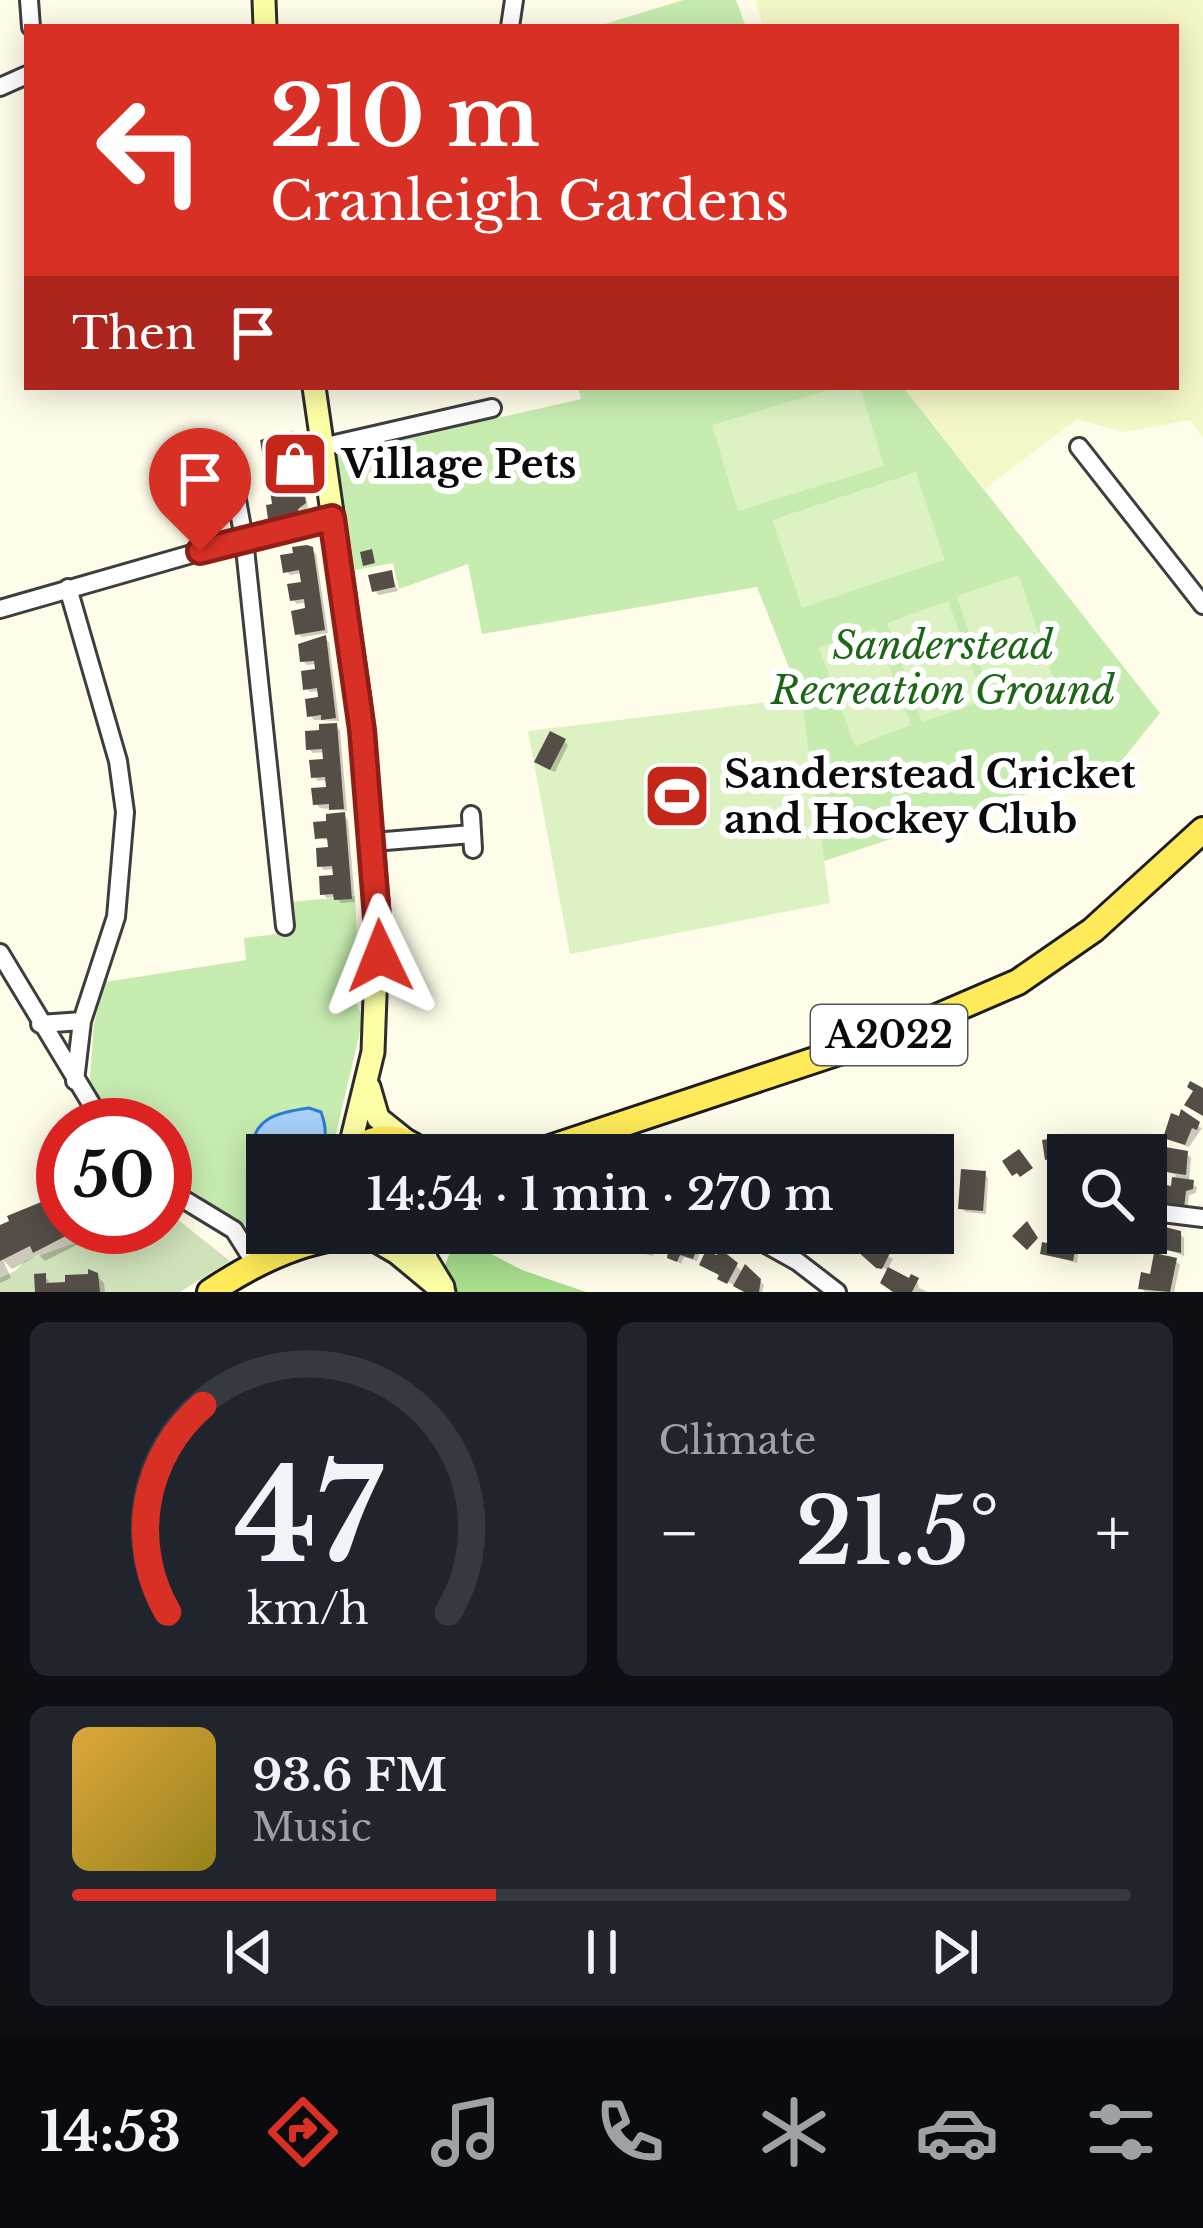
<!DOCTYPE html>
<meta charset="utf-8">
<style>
body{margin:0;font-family:"Libre Baskerville",serif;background:#20242c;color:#f1f3f6;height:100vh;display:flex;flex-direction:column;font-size:45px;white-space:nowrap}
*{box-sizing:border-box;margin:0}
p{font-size:39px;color:#9ea1a6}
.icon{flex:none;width:66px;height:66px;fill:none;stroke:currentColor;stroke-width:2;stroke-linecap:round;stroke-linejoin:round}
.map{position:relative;height:1292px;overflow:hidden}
.details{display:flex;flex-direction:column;gap:30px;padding:30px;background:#0d0f14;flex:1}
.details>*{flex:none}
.guide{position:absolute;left:24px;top:24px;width:1155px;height:366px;border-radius:0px;box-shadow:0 6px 30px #0003;background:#d93025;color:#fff;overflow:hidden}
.buttons{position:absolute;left:1047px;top:1134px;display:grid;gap:24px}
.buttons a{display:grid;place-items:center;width:120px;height:120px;border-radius:0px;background:#171b24;box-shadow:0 6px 30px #0003;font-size:60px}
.speed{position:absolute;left:36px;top:1098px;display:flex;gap:24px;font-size:60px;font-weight:700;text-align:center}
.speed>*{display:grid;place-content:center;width:156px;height:156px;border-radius:50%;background:#171b24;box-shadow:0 6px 30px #0003;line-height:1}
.speed .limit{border:18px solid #d22;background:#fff;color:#111}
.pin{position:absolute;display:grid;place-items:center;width:102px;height:102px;color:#fff;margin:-123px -51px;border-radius:50% 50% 50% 0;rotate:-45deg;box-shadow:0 0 12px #0007}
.pin .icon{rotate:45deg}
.me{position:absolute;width:132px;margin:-66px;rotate:358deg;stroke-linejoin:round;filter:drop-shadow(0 0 9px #0008)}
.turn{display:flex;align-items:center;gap:42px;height:252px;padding:0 48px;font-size:54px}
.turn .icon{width:156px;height:156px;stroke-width:2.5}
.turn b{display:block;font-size:84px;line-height:102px}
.then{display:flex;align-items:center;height:114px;padding:0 48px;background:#0003;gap:24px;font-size:45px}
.big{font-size:90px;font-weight:600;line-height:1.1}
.details .card{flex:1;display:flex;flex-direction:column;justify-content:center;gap:18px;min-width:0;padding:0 42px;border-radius:18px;background:#20242c}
.details .dial{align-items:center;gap:0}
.dial svg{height:312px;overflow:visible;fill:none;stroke:#363941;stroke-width:7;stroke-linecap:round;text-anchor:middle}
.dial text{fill:#f1f3f6;stroke:none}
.song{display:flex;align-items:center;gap:36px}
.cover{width:144px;height:144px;border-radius:18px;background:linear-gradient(135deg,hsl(40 70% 55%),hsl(50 70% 35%))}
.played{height:12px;border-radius:6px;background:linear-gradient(90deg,#d93025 40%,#363941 40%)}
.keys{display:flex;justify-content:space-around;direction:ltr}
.heat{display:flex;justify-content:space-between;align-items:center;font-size:66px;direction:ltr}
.details .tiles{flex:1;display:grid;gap:30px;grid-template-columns:1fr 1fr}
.card:last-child{grid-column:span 2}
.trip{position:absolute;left:246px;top:1134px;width:708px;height:120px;border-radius:0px;background:#171b24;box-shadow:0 6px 30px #0003;font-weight:600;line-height:120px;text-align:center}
.dock{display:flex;height:192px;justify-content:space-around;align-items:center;background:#090b0e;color:#9ea1a6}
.dock .icon{width:84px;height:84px}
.dock .on{color:#d93025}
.dock b{font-size:54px;color:#f1f3f6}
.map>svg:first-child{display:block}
.farmland{fill:#f5f7c7}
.green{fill:#c7ecb0}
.forest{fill:#a8de8e}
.cemetery{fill:#cfe2b9}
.pitch{fill:#dcf2c2}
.water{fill:#a9d2fb;stroke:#2b7dd7;stroke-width:3}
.shadow{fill:#0003}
.building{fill:#544e47}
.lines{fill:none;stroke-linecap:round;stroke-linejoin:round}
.street-casing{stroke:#3e3e3e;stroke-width:22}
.secondary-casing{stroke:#2d2d2d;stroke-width:27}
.primary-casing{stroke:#1c1c1c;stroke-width:30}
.street{stroke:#fff;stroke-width:16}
.secondary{stroke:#feffa4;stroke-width:21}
.primary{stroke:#ffeb59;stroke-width:24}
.route-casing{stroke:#8d1f18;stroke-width:30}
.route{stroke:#d93025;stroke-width:21}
.labels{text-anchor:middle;stroke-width:12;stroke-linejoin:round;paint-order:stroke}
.shield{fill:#fff;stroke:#545454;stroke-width:3}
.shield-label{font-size:36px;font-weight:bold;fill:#0b0b0b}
.poi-label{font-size:39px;font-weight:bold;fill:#0b0b0b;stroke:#fff;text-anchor:start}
.park-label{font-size:39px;font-style:italic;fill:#1e6617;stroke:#fff}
</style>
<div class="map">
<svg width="1203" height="1292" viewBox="0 0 1203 1292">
<rect width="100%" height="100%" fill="#fffde9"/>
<path class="farmland" d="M756 0H1203V437L1190 420 1123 432 1077 419 985 489 903 387H1176V27H763Z"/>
<path class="green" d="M683 0H736L746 27H595Z
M578 387H903L1160 713 1119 764 824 861 801 698 757 587 482 634 468 564 399 589 393 563 355 570 337 455 581 399Z
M355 896 357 937 349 955 354 997 363 1019 331 1155H267V1233H288L269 1247 199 1195 165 1175V1125H118L89 1089 94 1024 105 982 246 960 244 938 294 932 290 902Z"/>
<path class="forest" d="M457 1236 522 1270 586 1292H443L445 1265Z"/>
<path class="cemetery" d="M177 1219 230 1261 180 1292H0V1278L15 1271 25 1261 80 1241 82 1248 92 1247V1243L165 1227Z"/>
<path class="pitch" d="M838 387H860L884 466 738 511 712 425Z
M916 472 945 560 802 608 772 520Z
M1019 575 1053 677 991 698 957 596Z
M948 601 984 700 922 722 887 623Z
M875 628 911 725 855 746 819 648Z
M801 698 830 903 570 954 528 731Z"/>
<path class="water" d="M309 1108 321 1112C327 1128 326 1139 322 1155H267V1171L252 1153C251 1117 280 1112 309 1108Z"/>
<path class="shadow" d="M293 434 296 438 308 507 301 517 275 521 271 517 279 492 270 482 274 465 266 457Z
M311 549 316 554 328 633 302 637 297 633 309 611 308 602 297 604 293 600 304 585 302 573 290 575 286 571Z
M391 573 398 591 379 595 375 591Z
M325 638 329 642 339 721 314 720 310 715 321 700 320 691 310 692 306 688 318 672 317 664 307 665 303 661Z
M336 726 340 730 347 811 320 808 316 804 329 789 328 780 318 781 314 777 326 762V752L313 753 309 749Z
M564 741 568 745 555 772 542 766Z
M344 815 348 820 355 902 341 903 336 897 327 898 323 894 336 878 335 869 324 870 320 866 331 850 330 841 318 837Z
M1181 1120 1202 1128 1189 1147 1166 1137Z
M1065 1139 1071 1155 1068 1160 1052 1163 1048 1159Z
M1187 1154 1191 1158 1189 1182 1197 1187 1196 1193 1189 1195 1187 1211 1166 1208 1176 1175 1164 1170Z
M984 1174 988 1178 986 1214 966 1212 961 1208Z
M50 1202 59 1211 63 1209V1227H86L90 1238 45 1261 39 1255 12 1269 3 1260 11 1278 0 1283V1228Z
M635 1233H665L660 1249 655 1248 653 1256 642 1253 634 1239Z
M821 1233H858L863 1238 861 1241 893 1259 887 1270 910 1282 917 1280 919 1288 928 1292H896L889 1272 858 1248 854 1255Z
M1179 1233 1184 1238V1256L1164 1248Z
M685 1238 700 1252 697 1261 684 1257 681 1264 671 1257Z
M1075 1242 1079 1247 1077 1263 1043 1253Z
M1176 1261 1180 1265 1174 1292H1145L1141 1288Z
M736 1265 743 1273 746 1268 764 1285 762 1292H746L721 1278Z
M45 1276 52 1286 97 1276 104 1283 105 1292H38Z"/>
<path class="building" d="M293 431 306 503 298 509 299 514 268 519 266 505 272 504 270 490 282 488 281 482 267 484 264 464 276 462V456L263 458 260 440Z
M307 545 313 547 325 630 295 635 291 611 305 608 304 599 290 601 287 584 301 582 299 570 283 573 280 555 293 553 292 547Z
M372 549 375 563 363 566 360 552Z
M392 570 395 587 372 592 368 575Z
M326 635 336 718 321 720V715L307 717 305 699 318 697 317 688 303 690 301 671 315 669 314 661 300 662 298 644Z
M337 723 344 809 329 810V804L313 805 311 788 326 787 325 777 311 778 309 760 323 759 322 749 306 750 305 731 319 730V724Z
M550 731 566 739 550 770 534 762Z
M345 812 352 899 334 900 333 894 320 895 319 876 333 875 332 866 317 867 316 848 328 847 327 838 315 839 313 822 326 821V814Z
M1190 1081 1203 1088V1116L1184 1105 1193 1091 1187 1087Z
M1181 1109 1200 1122 1197 1130 1192 1128 1185 1145 1163 1138 1171 1113 1179 1116Z
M1066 1136 1069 1155 1045 1160 1042 1140Z
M673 1142 691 1146 689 1155H663L665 1146 672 1148Z
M1075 1145 1098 1148V1155H1074Z
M1165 1147 1188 1151 1186 1175 1160 1171Z
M1019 1149 1033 1168 1020 1177 1017 1173 1012 1176 1002 1161Z
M961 1169 986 1171 983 1211 958 1209Z
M1172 1177 1194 1180 1193 1189 1186 1191 1184 1208 1159 1205 1162 1184 1171 1186Z
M51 1198 55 1209 63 1206V1227H83L33 1253 30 1246 0 1261V1225L9 1221 7 1216Z
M1027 1221 1038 1238 1027 1250 1012 1236Z
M1165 1227 1181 1231V1253L1161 1249Z
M632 1233H661L657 1247 652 1246 649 1254 635 1250 637 1242 630 1240Z
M671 1233 686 1235 688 1242 698 1246 693 1259 680 1255 677 1262 667 1258Z
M827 1233H873L867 1241 890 1253 882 1269 876 1268 856 1250 865 1236 860 1233 850 1253 824 1239Z
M1062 1237 1077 1240 1073 1261 1040 1254 1042 1242 1052 1244Z
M706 1250 716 1255 723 1251 738 1263 727 1284 717 1279 719 1275 699 1265Z
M1154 1253 1177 1258 1170 1292 1138 1289 1141 1272 1150 1274Z
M745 1264 761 1279 759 1292H744L733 1286Z
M888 1267 909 1278 911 1274 919 1278 912 1292H893L880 1283Z
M88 1269 98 1273 100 1292H35L34 1274 46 1273V1283L65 1282V1275L88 1274Z"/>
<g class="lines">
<defs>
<path id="street" d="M29 0 31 27
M510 27 514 0
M0 87 27 75
M322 447 492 408
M1079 447 1203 605
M228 450 244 539 285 926
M68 588 118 761 125 812 116 917 82 1021 75 1081
M0 609 244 539 332 518
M471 815 473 849
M373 842 472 834
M0 953 104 1125
M40 1024 82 1021
M165 1188 234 1230 256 1265
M1065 1200H1068
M1146 1211 1203 1218
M746 1233 798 1262 837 1292"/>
<path id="secondary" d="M264 0 265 27
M314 387 359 700 378 912 373 1052 348 1155
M369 1087 378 1118 408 1142
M423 1233 426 1259 443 1287
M373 1239 397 1253 444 1292"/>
<path id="primary" d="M351 1155C372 1132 403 1134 425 1155
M529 1155 911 1028 1018 982 1093 930 1203 830
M210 1292C249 1266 295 1242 341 1237 368 1233 389 1246 415 1233"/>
</defs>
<use href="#street" class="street-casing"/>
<use href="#secondary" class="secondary-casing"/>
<use href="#primary" class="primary-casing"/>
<use href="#street" class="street"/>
<use href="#secondary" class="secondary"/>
<use href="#primary" class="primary"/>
</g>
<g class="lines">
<defs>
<path id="route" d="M200 551 332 518 362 730 380 956"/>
</defs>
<use href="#route" class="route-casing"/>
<use href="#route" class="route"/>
</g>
<defs>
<symbol id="shop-square" viewBox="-11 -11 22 22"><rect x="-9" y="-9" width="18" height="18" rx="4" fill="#c42719" stroke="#fff"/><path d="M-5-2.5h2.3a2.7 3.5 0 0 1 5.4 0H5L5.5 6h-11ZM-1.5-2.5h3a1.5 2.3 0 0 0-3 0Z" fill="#fff"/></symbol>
<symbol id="stadium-square" viewBox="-11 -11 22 22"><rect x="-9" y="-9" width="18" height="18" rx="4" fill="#c42719" stroke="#fff"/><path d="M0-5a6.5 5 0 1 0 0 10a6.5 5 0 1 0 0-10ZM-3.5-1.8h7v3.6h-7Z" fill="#fff"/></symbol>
</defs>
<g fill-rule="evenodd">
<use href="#shop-square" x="257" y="426" width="76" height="76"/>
<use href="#stadium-square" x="639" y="758" width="76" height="76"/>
</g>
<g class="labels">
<rect class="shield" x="811" y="1005" width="156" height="60" rx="9"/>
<g class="shield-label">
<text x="889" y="1048">A2022</text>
</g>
<g class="poi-label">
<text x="342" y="478">Village Pets</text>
<text x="724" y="788">Sanderstead Cricket<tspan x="724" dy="45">and Hockey Club</tspan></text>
</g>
<g class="park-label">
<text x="943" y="659">Sanderstead<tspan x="943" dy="45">Recreation Ground</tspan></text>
</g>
</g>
</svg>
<div class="buttons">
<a><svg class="icon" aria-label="search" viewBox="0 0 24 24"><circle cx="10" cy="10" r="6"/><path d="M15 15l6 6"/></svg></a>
</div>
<div class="speed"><div class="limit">50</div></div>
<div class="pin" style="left:200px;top:551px;background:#d93025"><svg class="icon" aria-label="arrive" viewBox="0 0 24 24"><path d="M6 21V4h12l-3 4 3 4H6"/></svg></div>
<svg class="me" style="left:380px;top:956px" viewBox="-20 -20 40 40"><path d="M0-17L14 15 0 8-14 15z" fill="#d93025" stroke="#fff" stroke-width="4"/></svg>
<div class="trip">14:54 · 1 min · 270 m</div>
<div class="guide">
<div class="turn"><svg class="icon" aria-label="left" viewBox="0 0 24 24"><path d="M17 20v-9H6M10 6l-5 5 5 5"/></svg><div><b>210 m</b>Cranleigh Gardens</div></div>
<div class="then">Then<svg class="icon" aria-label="arrive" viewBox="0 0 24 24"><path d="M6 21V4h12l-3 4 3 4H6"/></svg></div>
</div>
</div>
<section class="details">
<div class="tiles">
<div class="card dial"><svg viewBox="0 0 100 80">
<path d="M14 69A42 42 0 1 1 86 69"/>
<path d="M14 69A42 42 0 0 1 23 16" stroke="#d93025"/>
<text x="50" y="56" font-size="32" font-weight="700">47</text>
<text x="50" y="72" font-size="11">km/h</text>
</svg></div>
<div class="card"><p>Climate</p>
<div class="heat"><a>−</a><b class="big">21.5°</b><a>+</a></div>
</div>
<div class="card">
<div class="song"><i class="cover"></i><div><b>93.6 FM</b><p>Music</p></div></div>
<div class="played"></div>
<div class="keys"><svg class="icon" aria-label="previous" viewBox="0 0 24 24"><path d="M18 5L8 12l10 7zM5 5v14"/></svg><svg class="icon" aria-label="pause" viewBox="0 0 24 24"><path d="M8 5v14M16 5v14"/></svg><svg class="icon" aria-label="next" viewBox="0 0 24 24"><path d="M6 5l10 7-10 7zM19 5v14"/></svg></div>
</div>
</div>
</section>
<nav class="dock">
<b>14:53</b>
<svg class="icon on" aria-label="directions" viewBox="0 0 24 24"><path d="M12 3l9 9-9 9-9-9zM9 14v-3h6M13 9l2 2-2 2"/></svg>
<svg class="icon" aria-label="music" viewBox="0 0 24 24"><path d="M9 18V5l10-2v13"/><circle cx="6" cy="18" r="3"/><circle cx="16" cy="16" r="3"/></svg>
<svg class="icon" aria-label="phone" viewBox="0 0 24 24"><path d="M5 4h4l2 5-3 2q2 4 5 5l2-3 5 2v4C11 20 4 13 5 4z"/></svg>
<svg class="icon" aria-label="climate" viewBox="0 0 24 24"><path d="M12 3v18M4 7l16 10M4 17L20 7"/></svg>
<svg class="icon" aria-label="car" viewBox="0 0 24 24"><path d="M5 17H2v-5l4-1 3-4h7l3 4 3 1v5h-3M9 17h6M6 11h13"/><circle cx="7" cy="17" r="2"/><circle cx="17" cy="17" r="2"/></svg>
<svg class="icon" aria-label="filters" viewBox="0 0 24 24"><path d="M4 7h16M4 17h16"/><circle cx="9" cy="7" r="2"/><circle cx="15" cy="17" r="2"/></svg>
</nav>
